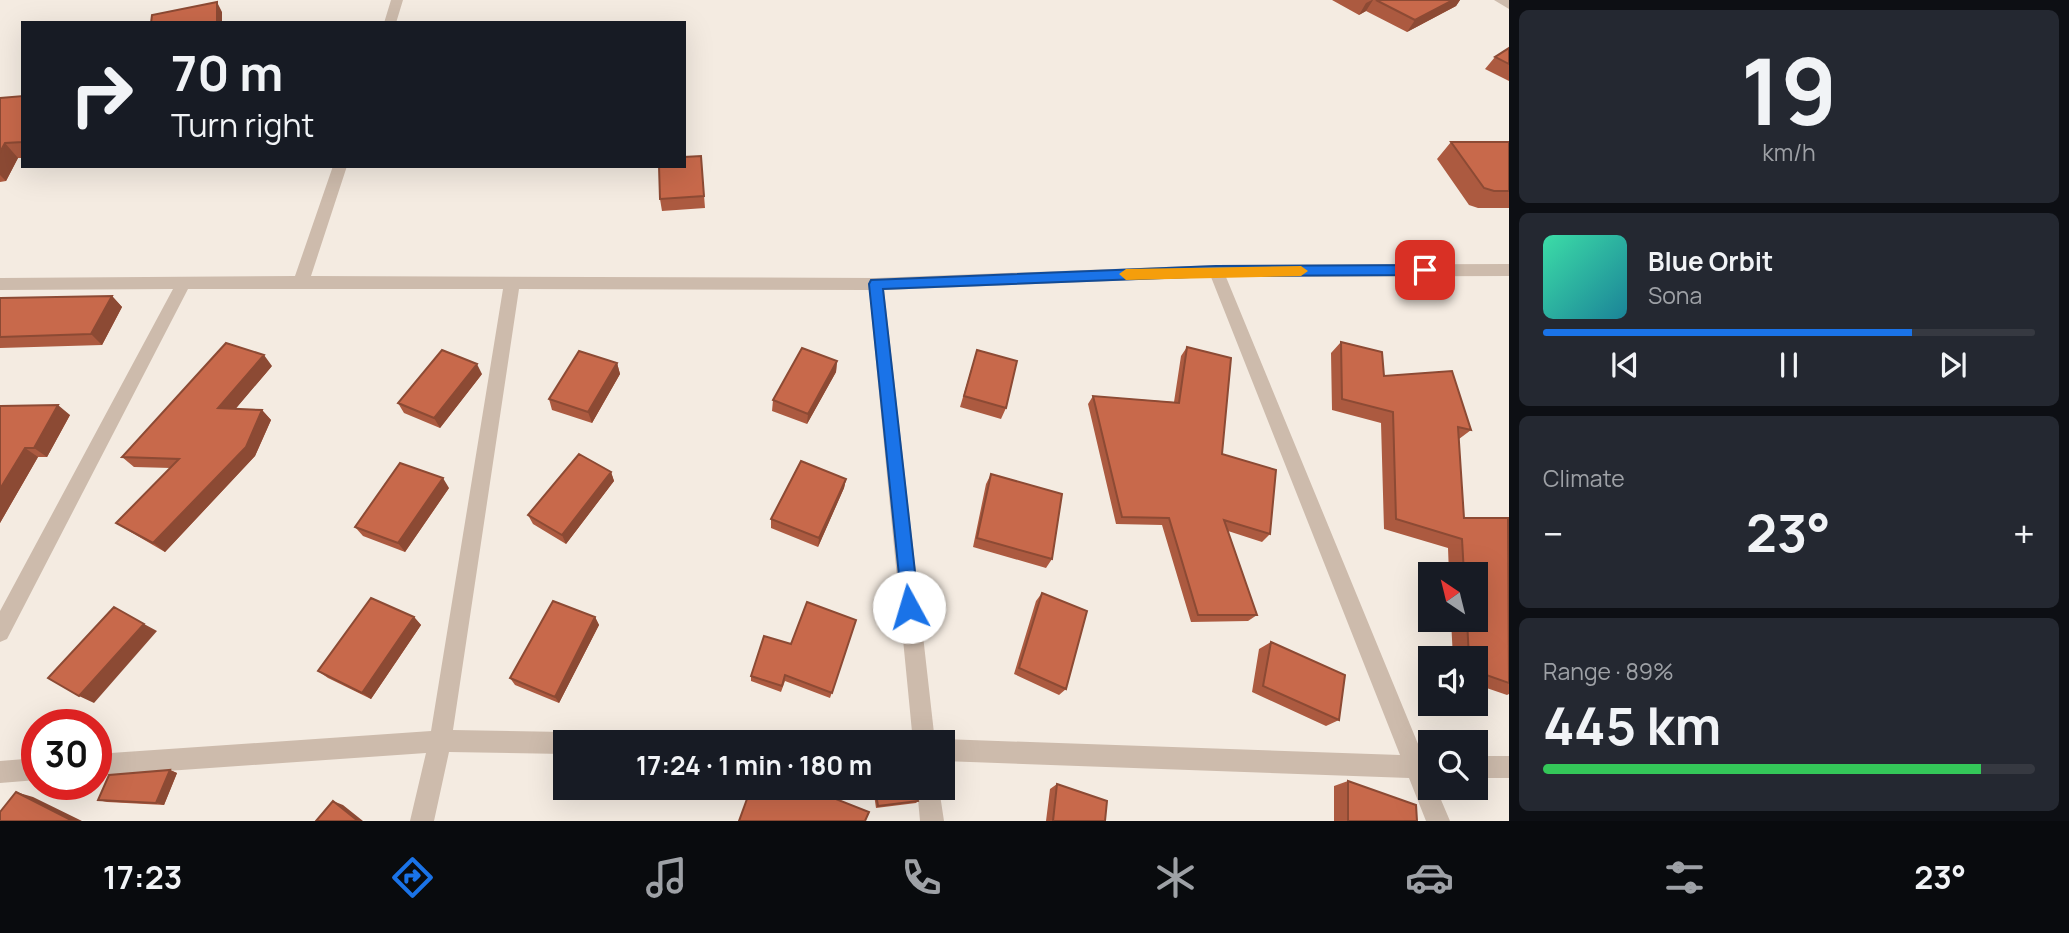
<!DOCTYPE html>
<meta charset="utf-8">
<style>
body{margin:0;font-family:Manrope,sans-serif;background:#242831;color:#f1f3f6;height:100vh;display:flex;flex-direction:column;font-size:26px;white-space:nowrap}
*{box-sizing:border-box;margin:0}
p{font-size:23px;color:#9ea1a6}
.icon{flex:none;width:38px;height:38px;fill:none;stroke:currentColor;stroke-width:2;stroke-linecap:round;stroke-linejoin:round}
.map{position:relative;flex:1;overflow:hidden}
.sheet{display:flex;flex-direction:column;gap:10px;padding:10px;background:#0d0f14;width:560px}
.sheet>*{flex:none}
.hud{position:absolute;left:21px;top:21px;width:665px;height:147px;border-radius:0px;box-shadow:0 7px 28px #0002;background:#171b24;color:#f1f3f6;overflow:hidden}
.needle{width:46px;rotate:325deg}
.tools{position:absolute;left:1418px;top:562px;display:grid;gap:14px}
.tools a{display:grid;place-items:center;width:70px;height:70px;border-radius:0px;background:#171b24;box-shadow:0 7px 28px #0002;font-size:35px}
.speed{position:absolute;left:21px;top:709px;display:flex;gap:14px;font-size:35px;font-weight:700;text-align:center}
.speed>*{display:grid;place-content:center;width:91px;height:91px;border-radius:50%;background:#171b24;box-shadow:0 7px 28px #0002;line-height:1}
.speed .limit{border:10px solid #d22;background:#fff;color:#111}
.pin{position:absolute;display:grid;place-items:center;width:60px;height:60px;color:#fff;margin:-30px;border-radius:14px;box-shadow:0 4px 10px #0006}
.me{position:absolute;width:77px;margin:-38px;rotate:354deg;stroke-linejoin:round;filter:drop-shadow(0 0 5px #0008)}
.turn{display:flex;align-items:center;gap:24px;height:147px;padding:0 35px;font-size:32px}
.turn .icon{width:91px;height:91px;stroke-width:2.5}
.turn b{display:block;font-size:49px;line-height:60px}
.big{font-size:52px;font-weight:700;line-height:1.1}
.sheet .tile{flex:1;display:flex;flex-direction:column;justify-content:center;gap:10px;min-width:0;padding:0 24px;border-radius:10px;background:#242831}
.sheet .dial{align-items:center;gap:0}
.dial b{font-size:91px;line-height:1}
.song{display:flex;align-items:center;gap:21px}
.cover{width:84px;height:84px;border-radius:10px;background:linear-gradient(135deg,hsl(160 70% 55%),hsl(190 70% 35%))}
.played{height:7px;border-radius:4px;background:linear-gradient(90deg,#1a73e8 75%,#363941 75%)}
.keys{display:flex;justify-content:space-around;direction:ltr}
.heat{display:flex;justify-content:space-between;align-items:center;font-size:38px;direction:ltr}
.charge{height:10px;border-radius:5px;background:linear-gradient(90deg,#34c759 89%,#363941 0)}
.trip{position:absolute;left:553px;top:730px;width:402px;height:70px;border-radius:0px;background:#171b24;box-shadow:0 7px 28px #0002;font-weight:700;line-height:70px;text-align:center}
.tabs{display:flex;height:112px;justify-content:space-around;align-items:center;background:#090b0e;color:#9ea1a6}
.tabs .icon{width:49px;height:49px}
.tabs .selected{color:#1a73e8}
.tabs b{font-size:32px;color:#f1f3f6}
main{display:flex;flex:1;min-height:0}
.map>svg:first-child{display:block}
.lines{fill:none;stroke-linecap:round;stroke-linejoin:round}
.minor{fill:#cdbbac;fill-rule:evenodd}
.wall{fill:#ac5a40}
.shaded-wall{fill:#8c4a34}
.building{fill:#c8694b;stroke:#8c4a34;stroke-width:2}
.route{fill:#1a73e8;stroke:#114b97;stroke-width:2}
.slow{fill:#f59e0b}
</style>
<main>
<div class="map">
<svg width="1509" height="821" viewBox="0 0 1509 821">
<rect width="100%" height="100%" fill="#f4ebe1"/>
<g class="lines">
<path class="minor" d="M391 0H403L396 23H384Z
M1494 0H1509V9Z
M333 166H347L311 276 876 278 1216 265 1509 264V276L1226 277 1423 756H1430V788H1436L1450 821H1426L1409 778 943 761V742H935L943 739 1400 755 1211 277 884 290 935 742H913L869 290 519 289 453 730 565 732 573 735 576 742H565V754L449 752 434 821H410L426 753 96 776V754L431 731 503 289H188L7 639 0 642V611L173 289 0 290V278L295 276Z
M1475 756H1509V778H1475Z
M37 758V780L0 783V761Z
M917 788H939L944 821H920Z"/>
</g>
<path class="wall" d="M1332 0H1460L1456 6 1407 32 1366 11 1359 15Z
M1509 48V81L1485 69 1495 57Z
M23 96V158H18L6 181 0 182V98Z
M1451 142H1509V208H1478L1469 205 1437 159Z
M701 156 705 208 662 211 660 199Z
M112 296 122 307 102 345 0 348V298Z
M1341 342 1384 376 1471 430 1459 439 1464 518 1509 525V694L1507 695 1475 684V658H1453L1451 620H1475V574H1449L1448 548 1384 529 1381 423 1332 410 1331 353Z
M1187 347 1222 454 1270 534 1262 542 1228 531 1257 615 1248 621 1191 622 1162 525 1116 524 1088 404 1093 396 1174 402 1181 356Z
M977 350 1006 408 1001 419 960 407Z
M837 361 836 372 807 424 772 411 773 400Z
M617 363 620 374 592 423 552 410 549 399Z
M272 366 235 409 262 410 271 420 255 456 165 552 129 531 116 523 171 468 134 467 122 457Z
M482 374 440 428 404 413 398 403Z
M0 406 70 415 47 457H38L0 523Z
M611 472 614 481 566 544 533 524 528 515Z
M991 474 1052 559 1046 568 973 547 986 484Z
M846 479 844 488 818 547 771 528V519Z
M449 488 405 552 363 536 355 527Z
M1042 593 1066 689 1059 695 1014 674 1036 601Z
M414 617 421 625 371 699 328 678 318 671Z
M595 617 599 625 559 703 515 685 510 678Z
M856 620 830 698 785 681 781 692 751 681V676L791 644Z
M1271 642 1339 720 1326 726 1252 692 1259 649Z
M170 770 177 773 164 805 107 802 98 800Z
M1348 781 1417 821H1334V786Z
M1057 784 1105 821H1046L1050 789Z
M873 788H915L918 801 916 803 876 808Z"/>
<path class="shaded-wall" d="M1372 0H1373L1366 11 1359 15 1366 3Z
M1453 0H1460L1456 6 1407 32 1415 20Z
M217 2 222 12V23H217Z
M5 143 18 158 6 181 0 175V152Z
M112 296 122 307 102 345 91 334Z
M264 355 272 366 227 419 218 408Z
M837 361 836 372 807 424 808 414Z
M617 363 620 374 592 423 588 412Z
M477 364 482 374 440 428 434 418Z
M58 405 70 415 47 457 34 448Z
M262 410 271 420 255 456 165 552 153 543Z
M25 448 38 457 0 523V489Z
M611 472 614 481 566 544 562 535Z
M443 478 449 488 405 552 398 543Z
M846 479 844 488 818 547 819 538Z
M414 617 421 625 371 699 362 693Z
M595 617 599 625 559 703 555 697Z
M144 624 157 631 94 703 79 696Z
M170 770 177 773 164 805 156 803Z
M16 792 33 797 82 821H68Z
M333 801 343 805 363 821H358Z"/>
<path class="building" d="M1376 0H1453L1415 20Z
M217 2V23H151L152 15Z
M1509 48V64L1495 57Z
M23 96V142L5 143 0 152V98Z
M1451 142H1509V191H1494L1484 188Z
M701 156 704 196 660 199 659 166H684V157Z
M112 296 91 334 0 337V298Z
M1341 342 1382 352 1384 376 1452 371 1471 430 1458 427 1464 518H1508L1509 683 1475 671V658H1469L1467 620H1475V574H1464L1462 539 1396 519 1393 412 1342 399Z
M226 343 264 355 218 408 262 410 246 447 153 543 116 523 179 459 122 457Z
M1187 347 1231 358 1222 454 1276 470 1270 534 1224 520 1257 615H1198L1169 518 1122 517 1093 396 1179 403Z
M802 348 837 361 808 414 773 400Z
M442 350 477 364 434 418 398 403Z
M977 350 1017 361 1006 408 964 396Z
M579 351 617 363 588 412 549 399Z
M58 405 34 448H25L0 489V406Z
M579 454 611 472 562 535 528 515Z
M801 461 846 479 819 538 771 519Z
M400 463 443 478 398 543 355 527Z
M991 474 1062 494 1052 559 977 538Z
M1042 593 1087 611 1066 689 1019 668Z
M371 598 414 617 362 693 318 671Z
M553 601 595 617 555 697 510 678Z
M807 602 856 620 832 693 785 675 782 686 751 676 764 636 791 644Z
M114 607 144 624 79 696 48 678Z
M1271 642 1345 675 1339 720 1263 686Z
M170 770 156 803 98 800 109 775Z
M1348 781 1416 805 1417 821H1348Z
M1057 784 1107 801 1105 821H1053Z
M751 788H808L869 812 865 821H739Z
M875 788H915L918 801 878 806Z
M16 792 69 819 68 821H0V812Z
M333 801 358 821H316Z"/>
<path class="route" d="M1425 265 1432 270 1425 275 1216 276 883 289 919 607 916 614 909 616 903 614 869 284 871 280 1216 266Z"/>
<path class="slow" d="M1301 266 1308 271 1301 276 1126 280 1119 274 1126 269Z"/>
</svg>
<div class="tools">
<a><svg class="needle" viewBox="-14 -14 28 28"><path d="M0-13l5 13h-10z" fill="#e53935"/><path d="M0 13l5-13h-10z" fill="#9ea1a6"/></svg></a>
<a><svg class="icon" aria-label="sound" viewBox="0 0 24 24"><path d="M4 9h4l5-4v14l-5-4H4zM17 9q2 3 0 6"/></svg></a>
<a><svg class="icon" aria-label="search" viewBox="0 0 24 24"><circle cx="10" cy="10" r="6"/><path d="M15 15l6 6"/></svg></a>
</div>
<div class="speed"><div class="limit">30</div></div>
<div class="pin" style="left:1425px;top:270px;background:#d93025"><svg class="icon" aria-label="arrive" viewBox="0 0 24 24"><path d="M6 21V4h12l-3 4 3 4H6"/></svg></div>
<svg class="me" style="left:909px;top:607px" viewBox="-20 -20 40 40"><circle r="19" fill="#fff"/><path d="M0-13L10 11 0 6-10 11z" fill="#1a73e8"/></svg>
<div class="trip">17:24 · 1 min · 180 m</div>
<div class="hud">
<div class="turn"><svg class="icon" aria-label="right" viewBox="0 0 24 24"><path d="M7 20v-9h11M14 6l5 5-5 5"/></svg><div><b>70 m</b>Turn right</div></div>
</div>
</div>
<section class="sheet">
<div class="tile dial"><b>19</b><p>km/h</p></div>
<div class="tile">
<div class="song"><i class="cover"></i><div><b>Blue Orbit</b><p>Sona</p></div></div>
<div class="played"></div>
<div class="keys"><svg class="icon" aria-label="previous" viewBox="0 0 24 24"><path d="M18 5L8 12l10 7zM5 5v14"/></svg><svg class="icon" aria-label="pause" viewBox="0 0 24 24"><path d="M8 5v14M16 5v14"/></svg><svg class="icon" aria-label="next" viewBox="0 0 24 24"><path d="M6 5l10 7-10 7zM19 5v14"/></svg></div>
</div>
<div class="tile"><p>Climate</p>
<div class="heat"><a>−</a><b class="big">23°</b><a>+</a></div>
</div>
<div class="tile"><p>Range · 89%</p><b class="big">445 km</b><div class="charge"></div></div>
</section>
</main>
<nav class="tabs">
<b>17:23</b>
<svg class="icon selected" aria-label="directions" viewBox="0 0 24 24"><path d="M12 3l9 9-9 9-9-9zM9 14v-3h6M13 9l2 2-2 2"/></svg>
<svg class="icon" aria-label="music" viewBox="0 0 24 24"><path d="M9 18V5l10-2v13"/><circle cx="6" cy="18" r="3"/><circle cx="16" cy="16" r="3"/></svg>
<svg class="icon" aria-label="phone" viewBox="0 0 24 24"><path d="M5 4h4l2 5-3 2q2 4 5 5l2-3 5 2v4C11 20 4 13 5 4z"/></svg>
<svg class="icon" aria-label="climate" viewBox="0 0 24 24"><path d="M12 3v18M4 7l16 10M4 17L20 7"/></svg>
<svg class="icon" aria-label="car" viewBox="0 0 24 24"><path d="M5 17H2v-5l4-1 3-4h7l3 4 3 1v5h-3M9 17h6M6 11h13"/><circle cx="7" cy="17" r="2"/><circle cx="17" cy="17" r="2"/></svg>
<svg class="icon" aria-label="filters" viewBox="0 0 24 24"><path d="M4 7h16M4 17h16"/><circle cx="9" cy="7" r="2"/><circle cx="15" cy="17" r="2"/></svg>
<b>23°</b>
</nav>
